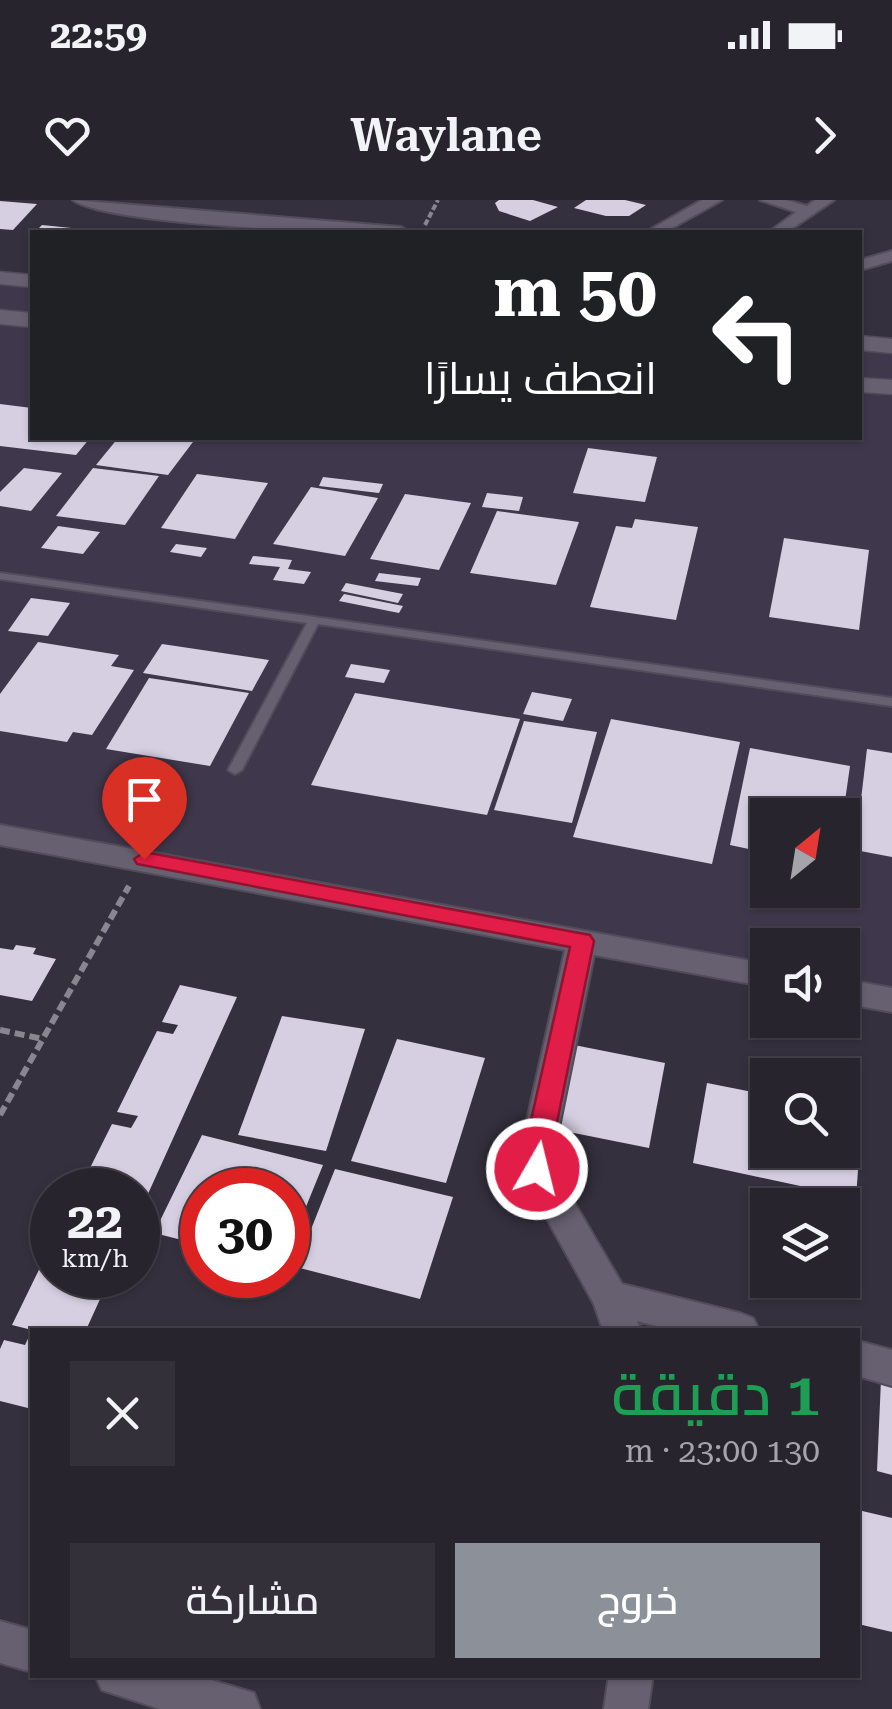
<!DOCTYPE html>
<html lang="ar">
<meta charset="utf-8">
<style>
:root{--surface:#28242e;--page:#34303a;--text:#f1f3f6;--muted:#a5a4aa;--line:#44414a;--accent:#8c9099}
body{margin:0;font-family:"Roboto Serif",Cairo,serif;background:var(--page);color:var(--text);direction:rtl;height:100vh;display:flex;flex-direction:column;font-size:38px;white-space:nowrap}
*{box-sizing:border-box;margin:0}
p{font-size:32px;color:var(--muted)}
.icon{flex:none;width:55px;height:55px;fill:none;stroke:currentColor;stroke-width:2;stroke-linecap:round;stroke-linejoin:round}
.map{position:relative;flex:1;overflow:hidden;direction:ltr}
.sheet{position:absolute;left:30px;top:1128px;width:830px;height:350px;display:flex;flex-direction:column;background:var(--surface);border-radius:0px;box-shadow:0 2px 8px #0004,0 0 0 2px var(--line);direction:rtl}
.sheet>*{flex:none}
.guide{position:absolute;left:30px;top:30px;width:832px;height:210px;border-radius:0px;box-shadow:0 2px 8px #0004,0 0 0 2px var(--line);direction:rtl;background:#202124;color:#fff;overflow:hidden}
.needle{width:65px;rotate:30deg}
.buttons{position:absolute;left:750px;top:598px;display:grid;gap:20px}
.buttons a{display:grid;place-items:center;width:110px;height:110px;border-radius:0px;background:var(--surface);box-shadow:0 2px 8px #0004,0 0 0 2px var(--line);font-size:50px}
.speed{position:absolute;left:30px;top:968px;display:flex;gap:20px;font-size:50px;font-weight:700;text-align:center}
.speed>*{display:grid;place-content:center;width:130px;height:130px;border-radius:50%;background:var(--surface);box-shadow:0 2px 8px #0004,0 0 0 2px var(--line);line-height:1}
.speed small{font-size:25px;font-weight:400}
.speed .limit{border:15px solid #d22;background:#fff;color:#111}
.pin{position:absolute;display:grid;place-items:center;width:85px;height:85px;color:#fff;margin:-102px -42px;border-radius:50% 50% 50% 0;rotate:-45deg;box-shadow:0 0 10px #0007}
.pin .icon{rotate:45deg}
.me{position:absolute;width:110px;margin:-55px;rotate:8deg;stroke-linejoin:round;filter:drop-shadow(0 0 8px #0008)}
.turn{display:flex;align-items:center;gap:35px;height:210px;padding:0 40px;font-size:45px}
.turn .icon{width:130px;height:130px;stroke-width:2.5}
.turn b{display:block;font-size:70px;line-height:85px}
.round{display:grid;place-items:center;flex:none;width:105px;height:105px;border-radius:0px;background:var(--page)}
.summary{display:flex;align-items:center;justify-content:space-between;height:170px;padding:0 40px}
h1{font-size:60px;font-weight:600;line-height:75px;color:#1e9e55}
.action{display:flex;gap:20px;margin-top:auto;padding:20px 40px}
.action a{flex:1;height:115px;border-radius:0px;background:var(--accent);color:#fff;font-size:40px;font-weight:600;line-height:115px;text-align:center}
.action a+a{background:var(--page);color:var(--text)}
.status{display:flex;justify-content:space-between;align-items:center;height:70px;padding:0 50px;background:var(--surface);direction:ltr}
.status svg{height:28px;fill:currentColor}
header{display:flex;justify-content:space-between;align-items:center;height:130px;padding:0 40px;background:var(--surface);font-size:45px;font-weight:600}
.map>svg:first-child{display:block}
</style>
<div class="status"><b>22:59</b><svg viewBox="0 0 49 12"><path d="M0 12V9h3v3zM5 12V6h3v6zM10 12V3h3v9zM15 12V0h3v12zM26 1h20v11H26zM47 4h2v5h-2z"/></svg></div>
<header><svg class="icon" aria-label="forward" viewBox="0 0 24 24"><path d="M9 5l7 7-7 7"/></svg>Waylane<svg class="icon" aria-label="heart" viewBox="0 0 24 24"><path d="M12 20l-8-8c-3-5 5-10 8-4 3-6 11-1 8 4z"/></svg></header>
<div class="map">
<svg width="892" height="1509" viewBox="0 0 892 1509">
<rect width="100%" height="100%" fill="#35303e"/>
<path fill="#3f374b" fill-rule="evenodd" d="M0,83l32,2v153h828v-103l32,2v650l-49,-9 -1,-33h-74l-1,19 -767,-138zM768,615h74v75h-74z"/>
<g fill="#d6cfe2">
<path d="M499,0h34l25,7 -28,14 -31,-10 -4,-8z"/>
<path d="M586,0h39l21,5 -17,11h-23l-32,-8z"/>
<path d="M0,1l37,3 -24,26 -13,-1z"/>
<path d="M42,25l49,5v2h-56z"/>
<path d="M0,204l32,4v30h58l-14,17 -76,-9z"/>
<path d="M118,238h78l-28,37 -72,-10z"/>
<path d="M588,248l69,9 -12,45 -72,-9z"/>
<path d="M24,268l38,5 -31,38 -31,-5v-14z"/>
<path d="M93,268l66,8 -34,49 -69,-9z"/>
<path d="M197,274l71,9 -33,56 -74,-11z"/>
<path d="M323,277l60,7 -4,9 -60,-7z"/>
<path d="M311,287l67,11 -33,58 -72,-12z"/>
<path d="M487,293l36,4 -4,14 -37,-4z"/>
<path d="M405,294l66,9 -32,67 -69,-11z"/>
<path d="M497,311l82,11 -23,63 -86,-12z"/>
<path d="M635,319l63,8 -22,93 -86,-13 26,-81 16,2z"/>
<path d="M58,326l42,6 -17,22 -42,-6z"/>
<path d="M784,338l85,12 -10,80 -90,-13z"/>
<path d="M176,344l31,4 -6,9 -31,-5z"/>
<path d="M253,356l39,4 -4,9 23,3 -7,12 -31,-4 7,-13 -31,-3z"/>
<path d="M379,373l42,5 -3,8 -43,-5z"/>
<path d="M346,383l57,11 -5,9 -57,-12z"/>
<path d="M344,394l59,12 -4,7 -60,-12z"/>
<path d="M31,398l39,5 -22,33 -40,-5z"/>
<path d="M38,442l81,13 -8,11 23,4 -42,65 -19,-3 -6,10 -67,-11v-37z"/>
<path d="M162,444l107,16 -17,31 -109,-18z"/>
<path d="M351,464l39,6 -6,13 -39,-6z"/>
<path d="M149,478l100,15 -39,73 -104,-17z"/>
<path d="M532,492l40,7 -9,22 -40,-7z"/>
<path d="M355,493l165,26 -33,96 -176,-30z"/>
<path d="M611,519l129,23 -28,122 -139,-27z"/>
<path d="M524,521l73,11 -25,91 -78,-13z"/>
<path d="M750,548l100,18 -7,49h-75v38l-38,-8z"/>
<path d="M867,549l25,4v104l-37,-7z"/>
<path d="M16,745l20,3 -3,6 23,5 -24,42 -32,-6v-47l13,2z"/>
<path d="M180,785l57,12 -99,219v-26h-59l33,-66 19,4 7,-12 -21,-4 40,-81 16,3 5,-9 -16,-3z"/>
<path d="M282,816l83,13 -39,122 -88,-16z"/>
<path d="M397,839l88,19 -39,125 -95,-22z"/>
<path d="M574,845l91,18 -16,85 -95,-19z"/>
<path d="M707,883l61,12v55h74v-40l20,4 -6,84 -163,-35z"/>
<path d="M202,935l121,30 -35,86v-61h-86v55l-48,-12z"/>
<path d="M335,969l118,28 -33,102 -124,-32z"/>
<path d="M52,1043v32h59l-25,55h-54v79l-32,-8v-52l4,-9 21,5 7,-15 -20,-5z"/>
<path d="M881,1180l11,3v92l-15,-4z"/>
<path d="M858,1310l34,8v114l-34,-8z"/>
</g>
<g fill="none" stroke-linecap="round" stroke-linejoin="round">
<defs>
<path id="service" d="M0,373l892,125v8l-574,-82 -76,146 -7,4 -7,-4 79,-147 -307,-44z"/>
<g id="minor">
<path d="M73,0l328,27 8,5c-51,3 -303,-7 -336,-32z"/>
<path d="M702,0h20l-57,32h-19z"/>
<path d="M760,0h26l21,6 8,-6h19l-47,32h-18l27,-20z"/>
<path d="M892,51v10l-32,9v-10z"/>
<path d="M0,625l768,139v23l-174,-32 -39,192 -1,21 68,116 118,29 13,5 6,12h-87l-35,-9 4,9h-38l-9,-26 -69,-125 -5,-10 1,-22 44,-197 -565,-105z"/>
<path d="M842,779l50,9v24l-50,-9z"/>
<path d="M858,1141l34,9v36l-34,-10z"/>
<path d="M0,1421l32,9v42l-32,-9z"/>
<path d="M95,1475h100l59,18 6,16h-100l-58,-19z"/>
<path d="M609,1475h44l-5,34h-44z"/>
</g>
<g id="tertiary">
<path d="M0,72l32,3v12l-32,-3z"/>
<path d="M0,110l32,3v14l-32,-3z"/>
<path d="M860,136l32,3v14l-32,-3z"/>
<path d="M860,178l32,2v14l-32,-2z"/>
</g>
</defs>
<use href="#service" stroke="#514c59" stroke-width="4"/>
<use href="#minor" stroke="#514c59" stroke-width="4"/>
<use href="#tertiary" stroke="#514c59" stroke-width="3"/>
<path stroke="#898591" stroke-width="4" stroke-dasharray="6 2.5" stroke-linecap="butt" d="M425,25l13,-25"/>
<g stroke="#898591" stroke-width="6" stroke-dasharray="10 5" stroke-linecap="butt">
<path d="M0,830l43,9"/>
<path d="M0,915l129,-229"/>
</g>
<use href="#service" fill="#666070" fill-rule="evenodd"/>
<use href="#minor" fill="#666070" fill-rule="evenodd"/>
<use href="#tertiary" fill="#666070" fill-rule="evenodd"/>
</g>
<path fill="#e11d48" stroke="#92132f" stroke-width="2.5" d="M144,652l446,83 4,6 -48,235 -9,4 -9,-4 -4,-7 1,-22 45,-200 -433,-83 -3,-5z"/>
</svg>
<div class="buttons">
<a><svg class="needle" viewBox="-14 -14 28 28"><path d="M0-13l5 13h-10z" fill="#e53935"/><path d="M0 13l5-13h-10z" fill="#a5a4aa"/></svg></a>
<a><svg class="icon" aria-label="sound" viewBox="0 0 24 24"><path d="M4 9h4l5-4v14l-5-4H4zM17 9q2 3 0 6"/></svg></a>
<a><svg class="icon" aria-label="search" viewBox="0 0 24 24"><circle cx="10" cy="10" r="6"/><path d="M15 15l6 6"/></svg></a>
<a><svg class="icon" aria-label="layers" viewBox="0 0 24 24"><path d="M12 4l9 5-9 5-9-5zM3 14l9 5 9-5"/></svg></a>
</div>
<div class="speed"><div>22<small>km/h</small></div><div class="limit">30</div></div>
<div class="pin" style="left:144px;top:659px;background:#d93025"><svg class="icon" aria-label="arrive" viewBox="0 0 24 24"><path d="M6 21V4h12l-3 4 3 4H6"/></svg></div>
<svg class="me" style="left:537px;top:969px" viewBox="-20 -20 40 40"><circle r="17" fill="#e11d48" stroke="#fff" stroke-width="3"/><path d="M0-11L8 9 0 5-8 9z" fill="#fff"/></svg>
<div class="guide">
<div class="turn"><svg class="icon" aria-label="left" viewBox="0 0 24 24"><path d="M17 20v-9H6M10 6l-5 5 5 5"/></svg><div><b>50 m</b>انعطف يسارًا</div></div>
</div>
<section class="sheet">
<div class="summary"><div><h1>1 دقيقة</h1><p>130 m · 23:00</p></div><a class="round"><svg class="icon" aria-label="close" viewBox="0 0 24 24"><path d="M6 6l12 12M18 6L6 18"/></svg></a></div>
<div class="action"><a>خروج</a><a>مشاركة</a></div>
</section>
</div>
